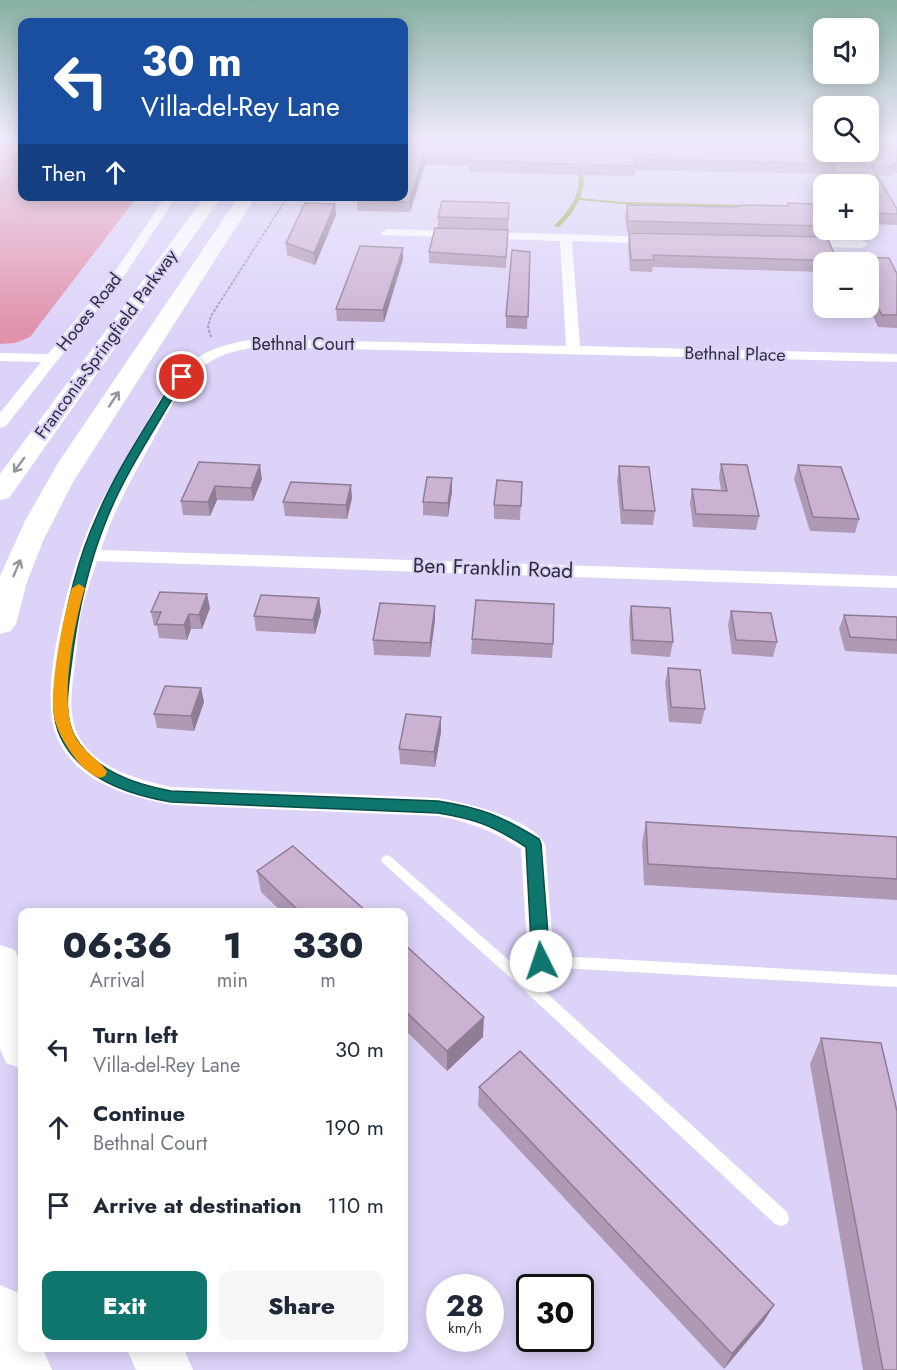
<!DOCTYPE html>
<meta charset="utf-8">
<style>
:root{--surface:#fff;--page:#f6f6f7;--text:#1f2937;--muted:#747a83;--accent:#0f766e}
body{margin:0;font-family:Jost,sans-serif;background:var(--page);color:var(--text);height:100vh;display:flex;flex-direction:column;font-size:22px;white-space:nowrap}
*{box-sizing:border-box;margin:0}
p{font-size:20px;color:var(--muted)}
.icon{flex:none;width:33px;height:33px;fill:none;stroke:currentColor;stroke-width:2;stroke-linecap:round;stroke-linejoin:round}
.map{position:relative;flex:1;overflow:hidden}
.details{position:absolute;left:18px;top:908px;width:390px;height:444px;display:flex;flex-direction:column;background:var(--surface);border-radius:12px;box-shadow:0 3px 15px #0003}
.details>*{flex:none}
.banner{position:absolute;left:18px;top:18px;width:390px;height:183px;border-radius:12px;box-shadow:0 3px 15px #0003;background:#1a4fa0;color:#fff;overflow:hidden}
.tools{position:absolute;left:813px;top:18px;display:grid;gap:12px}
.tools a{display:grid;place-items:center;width:66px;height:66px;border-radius:12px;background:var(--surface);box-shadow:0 3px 15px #0003;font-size:30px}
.speed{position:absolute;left:426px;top:1274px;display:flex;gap:12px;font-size:30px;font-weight:700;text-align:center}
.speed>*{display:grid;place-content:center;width:78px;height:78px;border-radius:50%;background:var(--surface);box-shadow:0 3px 15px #0003;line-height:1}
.speed small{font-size:15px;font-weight:400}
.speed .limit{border:3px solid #111;border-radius:9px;background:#fff;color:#111}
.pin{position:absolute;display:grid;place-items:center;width:51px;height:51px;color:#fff;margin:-26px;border:3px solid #fff;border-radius:50%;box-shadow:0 2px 6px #0007}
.me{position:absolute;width:66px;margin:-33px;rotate:356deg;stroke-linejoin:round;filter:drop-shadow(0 0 4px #0008)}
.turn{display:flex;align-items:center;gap:21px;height:126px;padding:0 24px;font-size:27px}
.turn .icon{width:78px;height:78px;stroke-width:2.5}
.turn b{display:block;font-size:42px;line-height:51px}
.then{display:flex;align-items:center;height:57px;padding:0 24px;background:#0003;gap:12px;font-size:22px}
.eta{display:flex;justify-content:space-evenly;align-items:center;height:102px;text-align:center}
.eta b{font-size:36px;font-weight:800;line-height:42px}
.action{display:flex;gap:12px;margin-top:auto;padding:12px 24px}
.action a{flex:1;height:69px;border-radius:12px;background:var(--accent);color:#fff;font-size:24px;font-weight:800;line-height:69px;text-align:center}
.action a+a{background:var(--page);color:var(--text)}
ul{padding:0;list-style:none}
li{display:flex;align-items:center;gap:18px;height:78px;padding:0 24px}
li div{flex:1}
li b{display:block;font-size:22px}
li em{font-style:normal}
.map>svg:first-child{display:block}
</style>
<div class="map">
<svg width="897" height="1370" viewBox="0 0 897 1370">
<rect width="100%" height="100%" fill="#ddd3f9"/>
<path fill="#e192ad" d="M0,138h22v58l115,1 -107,140 -15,6 -15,1z"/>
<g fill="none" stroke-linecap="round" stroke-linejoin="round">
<path fill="#98a93f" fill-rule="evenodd" d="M580,165l2,1 2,18 -4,14 43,4 129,3 2,1 -2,1 -129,-3 -44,-4 -8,14 -12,13h-4v-2c18,-19 27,-32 23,-59z"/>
<g stroke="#a49cba" stroke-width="2" stroke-dasharray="3 1.5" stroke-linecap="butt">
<path d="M0,170h16"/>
<path d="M0,188l22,-25"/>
<path d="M211,337l-3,-10 3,-11 77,-120"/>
</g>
<path fill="#fff" fill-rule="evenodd" d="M387,855l4,2 128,112 22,-14 356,20v12l-354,-20 -14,10 258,235 2,6 -2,6 -6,2 -6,-2 -261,-243 -131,-118 -2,-3 2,-3z"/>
<g fill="#fff" fill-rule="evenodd">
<path d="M166,196h11l-51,77 -120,153 -6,2v-15l41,-51 -41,-1v-8l48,1 70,-87z"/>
<path d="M387,229l273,8 2,3 -6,4 -84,-3 8,105 317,8v8l-639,-15c-21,3 -43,8 -59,23 -22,20 -33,47 -47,72 -20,36 -39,69 -51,108l796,26v12l-800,-27c-5,16 -11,32 -15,48 -4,17 -5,37 -7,55 -2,16 -5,33 -3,50 6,49 58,64 99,73l267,11c28,5 93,20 107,46l9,117 -4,8 -9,4 -9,-4 -4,-8 -7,-112c-27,-18 -52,-27 -83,-33l-267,-11c-45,-10 -96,-22 -115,-70 -19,-45 17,-176 38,-219 13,-27 30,-53 45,-79 15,-27 28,-55 51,-74 20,-16 44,-21 68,-24l308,7 -6,-105 -177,-6 -2,-2z"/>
<path d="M801,239l61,1 6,4 -6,4 -65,-2v-6z"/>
</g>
<g fill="#fff" fill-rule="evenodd">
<path d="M205,196h17l-213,302 -9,2v-26z"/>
<path d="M239,196h17l-183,286 -30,59 -16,41 -11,42 -5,7 -11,3v-58l25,-55 33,-58z"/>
<path d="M0,945l15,5 7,18v101l-16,-6 -6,-14z"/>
<path d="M0,1285l19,8 3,9v45h20l10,23h-52z"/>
<path d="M126,1347h57l10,23h-57z"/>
</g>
</g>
<g fill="#af99b5">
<path d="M404,138l211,4 -182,-4h391v14h44v-14h29v35h-5l-1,3 -14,-1 20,34v16l-29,-1v-40h-34l-5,-10 -194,-4 -1,6 -165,-4v-6l-44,-1 -15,47 -53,-1v-11z"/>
<path d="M509,203l-1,27 -70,-2v-11z"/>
<path d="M788,203l34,23 -3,11 -192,-5 -2,-16 2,-11 107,2 53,-1z"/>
<path d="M336,215l-21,50 -28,-10 -1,-12z"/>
<path d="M508,230l-2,38 -77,-5v-11z"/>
<path d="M629,233l208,28v1h-13v10l-171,-5 -1,5 -22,-1 -2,-27z"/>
<path d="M403,248v11l-19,63 -47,-1 -1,-12z"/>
<path d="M530,252l-3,77 -21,-1v-12z"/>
<path d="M855,257l42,17v54l-19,-1 -10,-22v-43h-15z"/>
<path d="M199,462l63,17 -9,22 -36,-1 -7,16 -27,-1 -2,-14z"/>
<path d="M721,464l38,52 -3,14 -63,-3 -3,-24 2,-14 29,1 -2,-13z"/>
<path d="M798,465l61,54 -4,14 -45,-2 -16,-52z"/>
<path d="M619,466l36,45 -2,14 -32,-1 -4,-44z"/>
<path d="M452,478v13l-4,26 -25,-2v-13z"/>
<path d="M522,482l-2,38 -26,-1v-14z"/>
<path d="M352,498l-5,21 -62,-3 -2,-14z"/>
<path d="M319,598l2,14 -6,22 -59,-3 -2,-15z"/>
<path d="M435,606v14l-5,37 -56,-2 -1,-15z"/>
<path d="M631,606l42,36 -3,15 -39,-3 -2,-33z"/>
<path d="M210,608l-8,21h-11l-4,11 -28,-2 -2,-12h-3l-3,-14z"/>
<path d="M731,611l46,31 -4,15 -41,-3 -4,-29z"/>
<path d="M844,615l53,2v37l-52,-3 -6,-22z"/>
<path d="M472,639l81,5 -1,14 -81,-4z"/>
<path d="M668,668l37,41 -4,15 -32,-2 -4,-39z"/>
<path d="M201,688l3,14 -10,29 -37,-3 -3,-14z"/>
<path d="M441,717v15l-6,35 -35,-3 -1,-15z"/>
<path d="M646,822l251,15v63l-253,-15 -2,-42z"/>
<path d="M257,871l110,41h-85l-21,-20z"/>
<path d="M404,944l79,93 -36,34 -43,-42z"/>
<path d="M821,1038l76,332h-34l-53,-306z"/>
<path d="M479,1087l295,218 -10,16 -40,48 -246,-263z"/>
</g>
<g fill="#8e7d94">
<path d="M424,154l1,11 -15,47 -1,-10z"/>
<path d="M335,204l1,11 -21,50 -1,-12z"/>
<path d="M403,248v11l-19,63 -1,-12z"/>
<path d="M260,465l2,14 -9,22 -2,-13z"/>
<path d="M452,478v13l-4,26v-14z"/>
<path d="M351,485l1,13 -5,21 -1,-14z"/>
<path d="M215,486l2,14 -7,16 -2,-14z"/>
<path d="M207,594l3,14 -8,21 -3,-14z"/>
<path d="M319,598l2,14 -6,22 -2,-14z"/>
<path d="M435,606v14l-5,37v-14z"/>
<path d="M189,614l2,15 -4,11 -3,-15z"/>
<path d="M201,688l3,14 -10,29 -3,-15z"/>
<path d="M441,717v15l-6,35 -1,-15z"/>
<path d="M484,1017l-1,20 -36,34v-20z"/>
<path d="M774,1305l-10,16 -40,48 8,-15z"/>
</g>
<g fill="#cbb2d3" stroke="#8e7d94" stroke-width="1.5">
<path d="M404,138l420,8v6h44v-5h29v16h-5l2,3 -23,-1 26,44v5l-29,-1v-29h-26l-10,-20 -197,-5v7l-166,-5 1,-5 -46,-2 -15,48 -52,-2 1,-4h46z"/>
<path d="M442,201l67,2 -1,16 -70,-2z"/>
<path d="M305,203l30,1 -21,49 -28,-10z"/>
<path d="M788,203l24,1 10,22 -194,-5 -1,-16 107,2 13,-2 42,1z"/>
<path d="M435,228l73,2 -2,27 -77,-5z"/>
<path d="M629,233l198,4 10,24 -184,-6 1,5h-23z"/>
<path d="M360,246l43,2 -20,62 -47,-1z"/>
<path d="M512,250l18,2 -2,65 -22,-1z"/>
<path d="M855,257l34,1 8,16v41h-15l-14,-28v-25h-11z"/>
<path d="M199,462l61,3 -9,23 -36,-2 -7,16 -27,-1z"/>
<path d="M721,464l26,1 12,51 -63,-2 -4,-25 35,2z"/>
<path d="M798,465l43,2 18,52 -46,-2z"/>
<path d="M619,466l30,1 6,44 -32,-1z"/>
<path d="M427,477l25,1 -4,25 -25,-1z"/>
<path d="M497,480l25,2 -1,24 -27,-1z"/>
<path d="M291,482l60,3 -5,20 -63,-3z"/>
<path d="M160,592l47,2 -8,21 -10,-1 -5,11 -28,-1 5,-12h-10z"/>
<path d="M261,595l58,3 -6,22 -59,-4z"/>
<path d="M476,600l78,4 -1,40 -81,-5z"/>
<path d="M380,603l55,3 -5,37 -57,-3z"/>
<path d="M631,606l39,2 3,34 -40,-2z"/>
<path d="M731,611l40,2 6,29 -41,-2z"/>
<path d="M844,615l53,2v23l-47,-3z"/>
<path d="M668,668l32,2 5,39 -34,-2z"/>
<path d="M165,686l36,2 -10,28 -37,-2z"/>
<path d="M406,714l35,3 -7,35 -35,-3z"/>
<path d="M646,822l251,15v42l-249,-15z"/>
<path d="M293,846l74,66h-67l-43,-41z"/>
<path d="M404,944l80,73 -37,34 -43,-41z"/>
<path d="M821,1038l60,5 16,68v259h-14z"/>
<path d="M520,1051l254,254 -42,49 -253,-267z"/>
</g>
<defs><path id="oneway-shaft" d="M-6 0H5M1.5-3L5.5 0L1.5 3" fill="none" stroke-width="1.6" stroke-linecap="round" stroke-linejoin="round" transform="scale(1.5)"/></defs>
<g stroke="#98969c">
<use href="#oneway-shaft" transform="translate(114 399) rotate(-56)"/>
<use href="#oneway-shaft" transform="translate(19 465) rotate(126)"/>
<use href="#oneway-shaft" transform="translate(17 568) rotate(-67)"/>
</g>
<linearGradient id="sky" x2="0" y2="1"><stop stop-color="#88b0a4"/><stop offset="0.42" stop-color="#f0ebfc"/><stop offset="1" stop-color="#f0ebfc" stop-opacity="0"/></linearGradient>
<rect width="897" height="330" fill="url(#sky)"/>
<path fill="#0f766e" stroke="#0a4d48" stroke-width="1.5" d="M179,375l8,2 -9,12c-24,42 -52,83 -70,127 -20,48 -31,99 -37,150 -3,23 -8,49 4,71 20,34 59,47 96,54l267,10c44,7 63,15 101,38l2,5 9,117 -3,5 -6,2 -6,-2 -3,-5 -6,-114c-33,-21 -50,-28 -88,-34l-267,-11c-42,-7 -90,-23 -110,-64 -12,-25 -6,-51 -3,-77 7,-50 18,-99 39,-145 19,-45 47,-86 72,-128z"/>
<path fill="#f59e0b" d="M79,584l6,4c-11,35 -26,113 -11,146 8,18 25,25 33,38l-2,4 -5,2c-12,-4 -21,-14 -28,-24 -8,-12 -15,-23 -18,-38 -5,-28 9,-100 18,-128z"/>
<g text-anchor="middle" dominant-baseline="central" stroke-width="4.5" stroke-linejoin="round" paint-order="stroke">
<g font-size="18" fill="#302c3a" stroke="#ddd3f9">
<text transform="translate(89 312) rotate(-52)">Hooes Road</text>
<text transform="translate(106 344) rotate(-54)">Franconia-Springfield Parkway</text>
<text x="303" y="344">Bethnal Court</text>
<text transform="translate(735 354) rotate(1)">Bethnal Place</text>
</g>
<g font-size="21" fill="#302c3a" stroke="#ddd3f9">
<text transform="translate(493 568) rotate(2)">Ben Franklin Road</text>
</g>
</g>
</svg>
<div class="tools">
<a><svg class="icon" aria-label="sound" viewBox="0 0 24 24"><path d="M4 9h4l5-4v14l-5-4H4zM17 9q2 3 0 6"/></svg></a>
<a><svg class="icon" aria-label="search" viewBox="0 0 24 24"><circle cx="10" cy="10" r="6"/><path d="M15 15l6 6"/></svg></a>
<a>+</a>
<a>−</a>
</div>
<div class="speed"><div>28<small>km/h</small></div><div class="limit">30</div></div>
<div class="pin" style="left:182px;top:377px;background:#d93025"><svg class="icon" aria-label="arrive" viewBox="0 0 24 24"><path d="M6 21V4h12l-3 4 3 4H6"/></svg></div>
<svg class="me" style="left:541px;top:961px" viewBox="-20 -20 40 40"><circle r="19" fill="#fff"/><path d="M0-13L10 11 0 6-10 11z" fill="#0f766e"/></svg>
<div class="banner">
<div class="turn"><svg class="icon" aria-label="left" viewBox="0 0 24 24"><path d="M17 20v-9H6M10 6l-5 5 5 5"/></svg><div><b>30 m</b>Villa-del-Rey Lane</div></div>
<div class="then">Then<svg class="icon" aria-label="ahead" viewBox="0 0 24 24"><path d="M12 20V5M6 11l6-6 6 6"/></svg></div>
</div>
<section class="details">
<div class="eta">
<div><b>06:36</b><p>Arrival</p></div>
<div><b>1</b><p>min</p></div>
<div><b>330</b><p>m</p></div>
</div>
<ul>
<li><svg class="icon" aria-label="left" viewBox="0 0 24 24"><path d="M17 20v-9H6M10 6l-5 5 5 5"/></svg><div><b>Turn left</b><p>Villa-del-Rey Lane</p></div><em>30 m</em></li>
<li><svg class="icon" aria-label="ahead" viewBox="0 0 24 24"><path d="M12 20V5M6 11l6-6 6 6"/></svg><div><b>Continue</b><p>Bethnal Court</p></div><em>190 m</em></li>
<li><svg class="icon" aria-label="arrive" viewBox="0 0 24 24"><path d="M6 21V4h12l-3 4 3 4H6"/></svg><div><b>Arrive at destination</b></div><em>110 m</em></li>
</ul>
<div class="action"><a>Exit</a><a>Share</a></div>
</section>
</div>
